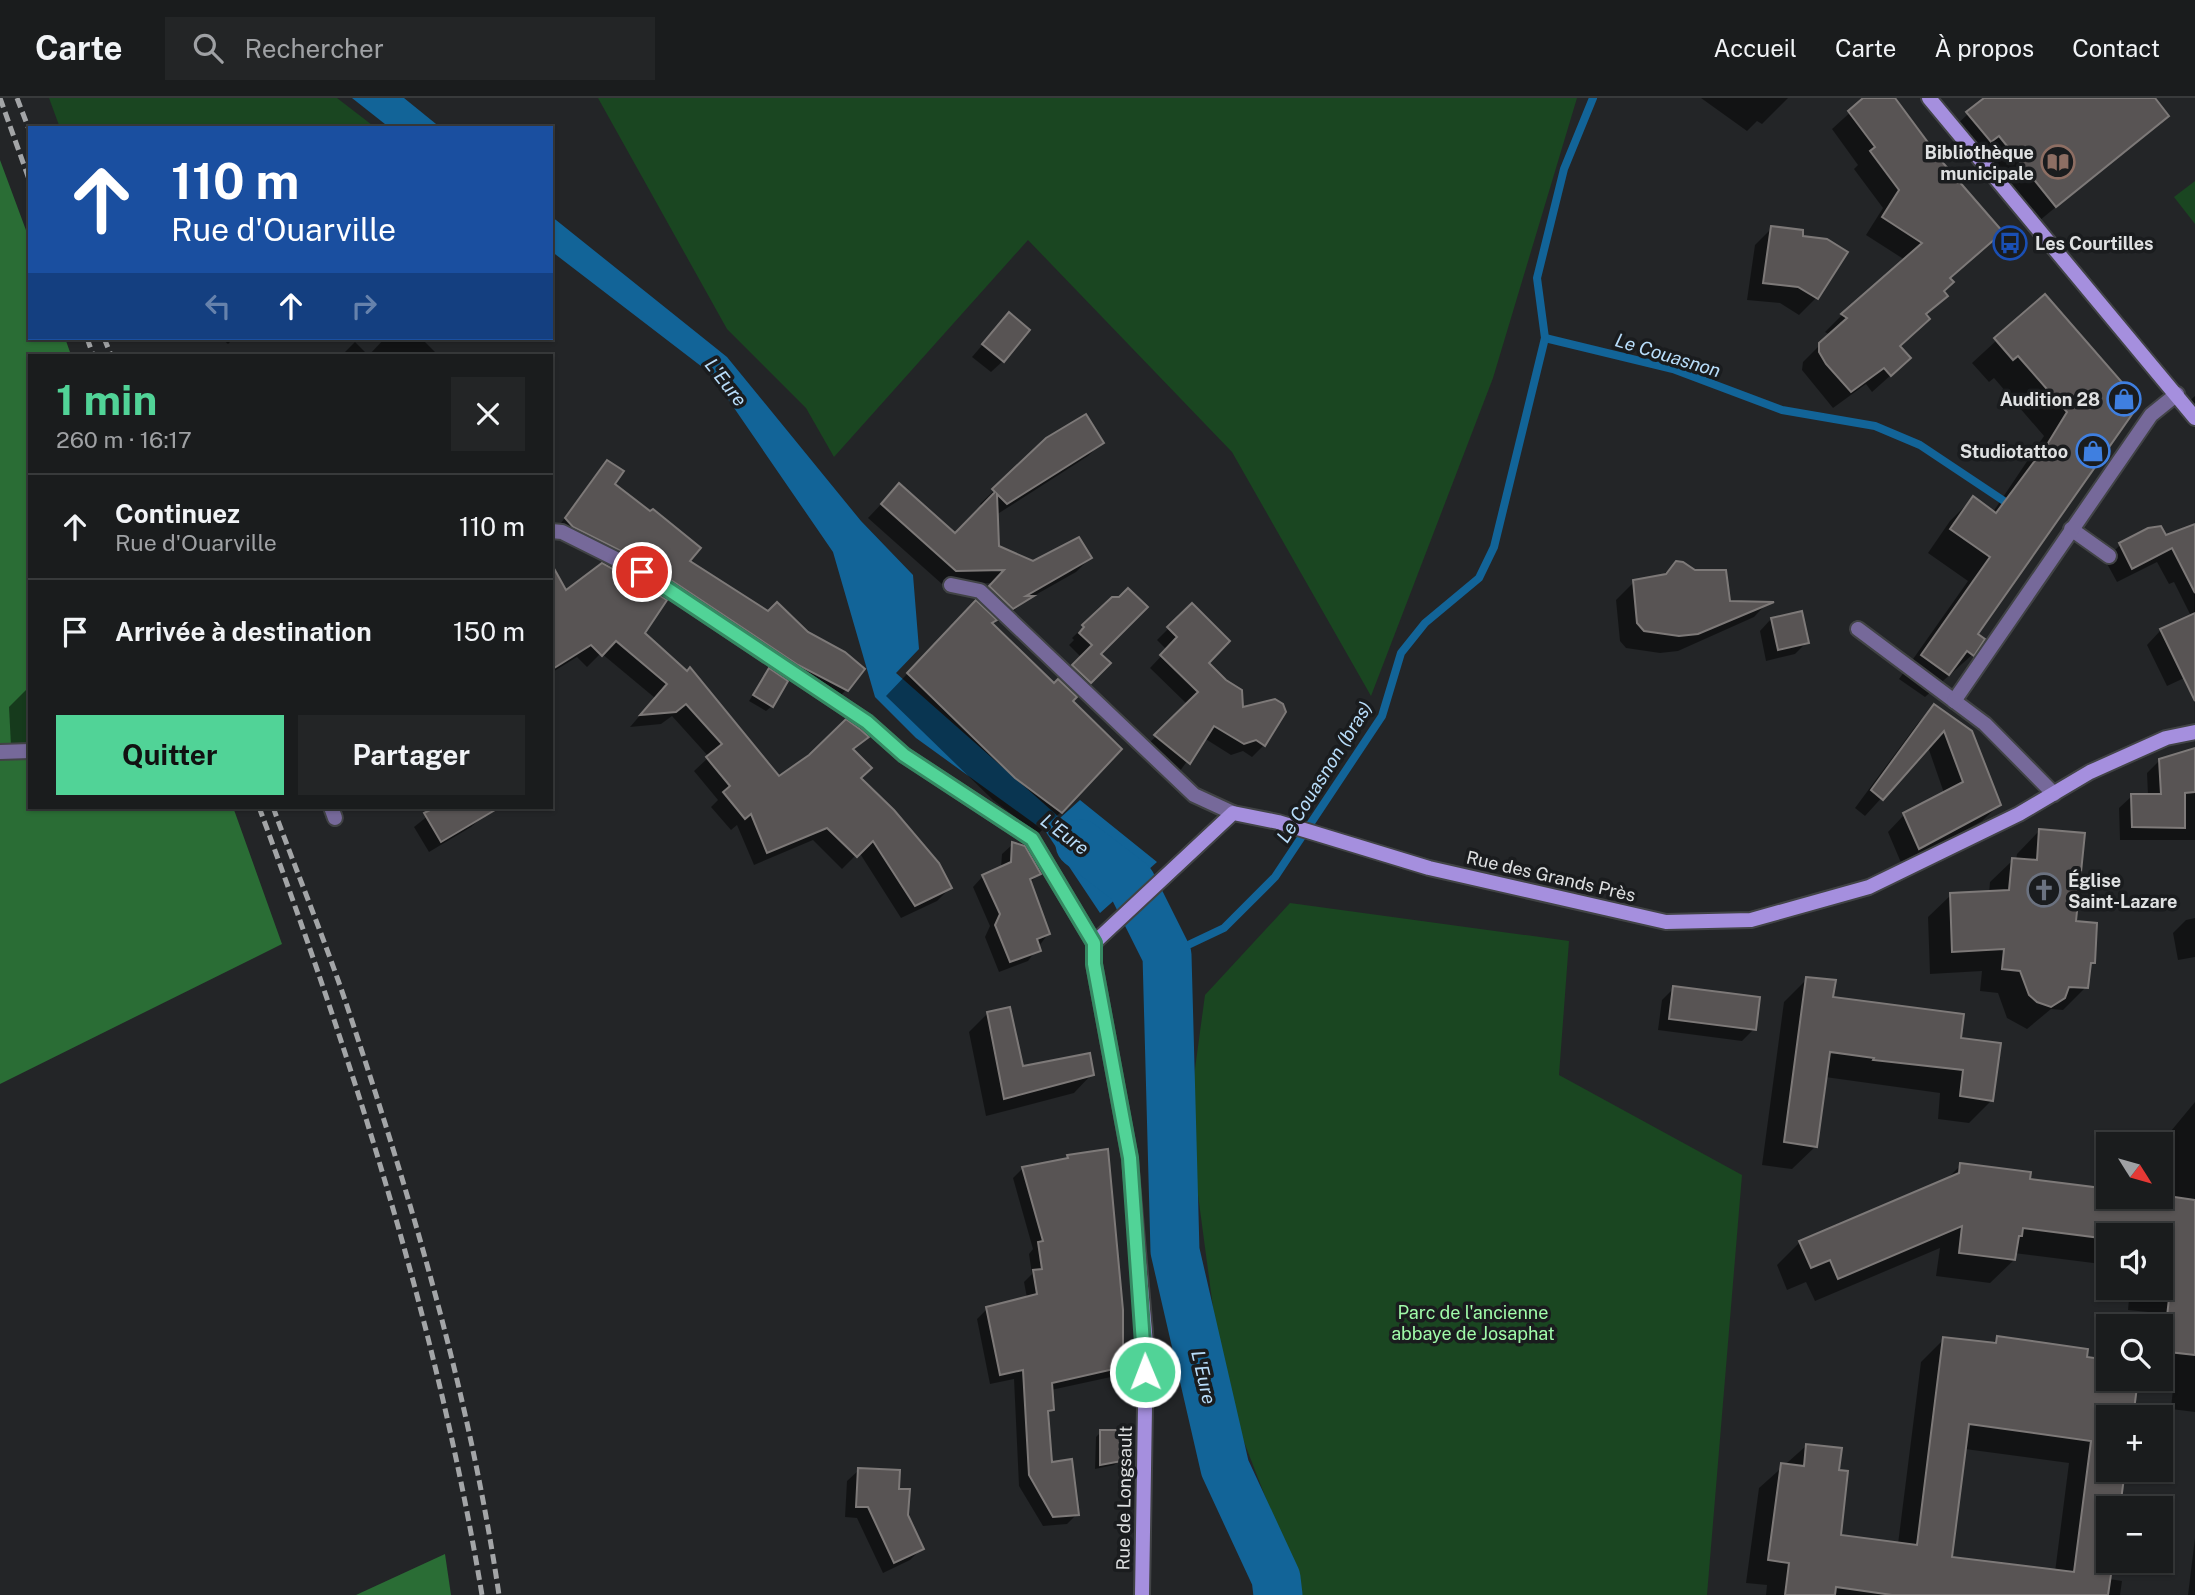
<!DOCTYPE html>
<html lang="fr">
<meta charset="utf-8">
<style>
:root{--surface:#1a1c1d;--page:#232526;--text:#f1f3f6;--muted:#9fa1a4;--line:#383a3b;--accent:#51d397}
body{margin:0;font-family:"Public Sans",sans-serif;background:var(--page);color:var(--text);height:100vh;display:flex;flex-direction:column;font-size:26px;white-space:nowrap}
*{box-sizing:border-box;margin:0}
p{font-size:23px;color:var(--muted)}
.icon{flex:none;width:38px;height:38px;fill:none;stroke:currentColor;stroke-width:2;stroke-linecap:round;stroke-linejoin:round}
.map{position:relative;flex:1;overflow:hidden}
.panel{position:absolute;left:28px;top:256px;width:525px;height:455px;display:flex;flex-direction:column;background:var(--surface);border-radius:0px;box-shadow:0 2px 5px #0004,0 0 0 2px var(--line)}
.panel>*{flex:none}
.hud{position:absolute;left:28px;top:28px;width:525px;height:214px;border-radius:0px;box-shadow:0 2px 5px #0004,0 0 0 2px var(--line);background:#1a4fa0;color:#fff;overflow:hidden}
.needle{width:46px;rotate:127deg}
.controls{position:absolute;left:2096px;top:1034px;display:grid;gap:14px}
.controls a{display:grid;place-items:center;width:77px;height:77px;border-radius:0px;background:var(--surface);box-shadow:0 2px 5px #0004,0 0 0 2px var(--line);font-size:35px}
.pin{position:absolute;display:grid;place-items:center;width:60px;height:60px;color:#fff;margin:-30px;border:4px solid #fff;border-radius:50%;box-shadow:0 2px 7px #0007}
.me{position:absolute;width:77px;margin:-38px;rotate:359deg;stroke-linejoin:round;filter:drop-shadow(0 0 5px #0008)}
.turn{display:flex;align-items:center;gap:24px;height:147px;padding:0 28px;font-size:32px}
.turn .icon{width:91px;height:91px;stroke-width:2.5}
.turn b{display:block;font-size:49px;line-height:60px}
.lanes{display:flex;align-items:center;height:66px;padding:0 28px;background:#0003;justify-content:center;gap:35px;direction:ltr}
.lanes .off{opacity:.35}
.round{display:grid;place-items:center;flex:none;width:74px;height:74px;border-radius:0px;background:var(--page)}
.summary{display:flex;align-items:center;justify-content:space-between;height:119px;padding:0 28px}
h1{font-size:42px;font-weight:700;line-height:52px;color:var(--accent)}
.action{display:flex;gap:14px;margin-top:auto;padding:14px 28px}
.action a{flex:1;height:80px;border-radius:0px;background:var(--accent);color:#111;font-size:28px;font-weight:700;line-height:80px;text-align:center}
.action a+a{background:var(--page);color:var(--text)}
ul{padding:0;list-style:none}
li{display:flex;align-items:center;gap:21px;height:105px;padding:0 28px;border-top:2px solid var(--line)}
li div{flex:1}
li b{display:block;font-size:26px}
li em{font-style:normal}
header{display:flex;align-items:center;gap:42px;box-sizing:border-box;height:98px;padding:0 35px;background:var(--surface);border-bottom:2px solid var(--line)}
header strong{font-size:33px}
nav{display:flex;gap:38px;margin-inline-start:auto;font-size:24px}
.search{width:490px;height:63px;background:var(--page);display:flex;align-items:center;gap:18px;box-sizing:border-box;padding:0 24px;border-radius:0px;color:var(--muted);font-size:26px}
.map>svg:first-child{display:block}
</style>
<header>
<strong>Carte</strong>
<div class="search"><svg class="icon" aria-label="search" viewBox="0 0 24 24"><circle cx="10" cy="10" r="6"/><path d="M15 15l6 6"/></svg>Rechercher</div>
<nav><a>Accueil</a><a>Carte</a><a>À propos</a><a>Contact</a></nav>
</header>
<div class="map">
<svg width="2195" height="1497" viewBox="0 0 2195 1497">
<rect width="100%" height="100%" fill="#232527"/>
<g fill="#1a4621">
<path d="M49,0h288l39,30h-316z"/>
<path d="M598,0h979l-84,280 -122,318 -139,-244 -204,-212 -194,217 -28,-49 -79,-79z"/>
<path d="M2195,83v43l-21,-27z"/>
<path d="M1290,805l279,38 -10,134 183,100 -35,420h-415l-2,-34 -66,-171 -36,-270 17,-125z"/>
</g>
<g fill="#2a6d35">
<path d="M0,62l30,81v97h35l6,17h-41v452h203l49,137 -282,140z"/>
<path d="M445,1456l6,41h-95z"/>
</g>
<g fill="#126498">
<path d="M352,0h52l37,30h-51z"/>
<path d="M551,118l176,141 134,164 52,54 6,74 -23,24 164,145 20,-18 77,62 -57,51 -54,-81 -130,-94 -41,-41 -42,-145 -123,-179 -159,-122z"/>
</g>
<g fill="#0007" fill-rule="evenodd">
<path d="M1701,0h87l-26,26 -5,-3 -10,10z"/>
<path d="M1866,0h27l49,67 59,67 -52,47 -7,13 3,4 -47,51 -7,28 -19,17 -6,-8 -33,24 -31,-38 1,-8 27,-27 -5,-3 17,-17 63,-55 -39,-25 17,-27 -29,-39 4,-4 -26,-36z"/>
<path d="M1985,0h168l14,17 -128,106 -56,-71 -9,7 -22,-28z"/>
<path d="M1772,130l73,25 -29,45 -17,17 -19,-12 -33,-3 8,-55z"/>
<path d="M2045,198l93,107 -162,231 -4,21 -47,42 -26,-18 69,-98 -40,-28 22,-32 23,-23 20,14 51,-76 -50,-58 -5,4 -17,-19z"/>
<path d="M1009,216l-6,47 -12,11 -19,-15z"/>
<path d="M221,240h13l-6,6z"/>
<path d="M385,240h36l17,17h-69z"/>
<path d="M355,244l13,13h-26z"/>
<path d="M2195,298v20l-10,-11z"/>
<path d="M1047,341l55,3 -14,14 -92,59 1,32 36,16 57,-5 -14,14 -46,26 -31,24 -3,-3 -5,5 80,77 -10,111 -23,22 -45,-34 -107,-104 108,-113 -52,1 -74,-66 18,-19 69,36 28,-28 -3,-3z"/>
<path d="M607,364l6,22 74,77 80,52 40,20 39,57 -10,10 -199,-126 -82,-43z"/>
<path d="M2195,428v147l-28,13 -20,-41 14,-15 30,-14 -17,-34 -5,2 -12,-22 -40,20 -12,-22 15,-15 28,-15 17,7z"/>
<path d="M1673,467l55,38 41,-2 -15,16 -76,34 -18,2 -34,-5 -6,-7 -4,-41 18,-18 28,-6z"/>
<path d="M551,469l15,26 77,41 136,144 87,-41 -14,14 7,28 91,109 -13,13 -36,17 -42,-66 -17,17 -29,-29 -59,25 -17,-40 -6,5 -20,-23 7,-7 -24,-29 15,-14 -37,-41 -11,8 -31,3 25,-29 -54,-45 -14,14 -10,-10 -26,16z"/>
<path d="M1112,501l-13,55 9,9 -30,31 -17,-16 21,-20 -13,-13 5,-5 -2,-2z"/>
<path d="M1192,507l14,58 58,82 -12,12 -9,-6 -12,4 -27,-17 -27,37 -33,-27 44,-43 -38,-37 17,-18 -10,-10z"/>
<path d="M1771,521l36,23 -12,12 -29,7 -6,-30z"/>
<path d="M769,573l3,35 -6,5 -17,-10z"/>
<path d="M27,591l3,54 -19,3 -2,-39z"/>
<path d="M1934,608l65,99 -17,16 -80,44 -14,-33 16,-17 40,-22 -16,-46 -63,69 -10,-8 63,-85z"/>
<path d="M2195,651v91h-75l-1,-32 13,-12 16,-1 -1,-22 13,-13z"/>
<path d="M439,709h39l5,9 -12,11 -42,25 -15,-25z"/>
<path d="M2039,733l35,92 19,39 -4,4 -3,21 -23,23 -12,-1 -24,20 -20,-11 -9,-25 -18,-2 2,-20 -52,3 -2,-57 23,-22 38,-2 1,-11 23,-22h3l1,-6z"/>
<path d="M1013,746l26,29 -9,10 18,51 -20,27 -29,11 -14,-35 5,-11 -17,-39 10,-11 18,-8 1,-14z"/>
<path d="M2195,820v39l-17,3 -5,-27 13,-13z"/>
<path d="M1807,881l24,19 128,41 33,61 -23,23 -31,-4 2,-26 -115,-16 -9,69 -24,23 -30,-4 22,-163z"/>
<path d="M1674,890l80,41 -12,12 -84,-11 4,-30z"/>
<path d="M988,915l34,55 70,6 -18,19 -88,23 -17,-84z"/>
<path d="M2195,1004v310l-24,-3 3,-31 -13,-2v-50h-15l2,-14 -20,-2 2,-22h31v-52h-52v29l-95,-12v7l-24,23 -54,-7 4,-28 -125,53 -9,-19 -19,8 -10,-25 23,-23 145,-61 16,-16 148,32h54l8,-66z"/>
<path d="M1068,1058l53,211 -10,10 -60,13 1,20 -6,5 5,49 26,50 -10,10 -24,2 -24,-40 -5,-107 -24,5 -13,-65 10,-10 40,-11 -3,-16 8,-8 -3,-20 4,-5 -20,-71 10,-10 41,-8z"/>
<path d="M1997,1240l88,19 24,22h28l-28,39v52h14l-5,38h-9v71l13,2 -2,14h-354l1,-10 -21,-2 13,-95 48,-43 30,27 2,64 59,8 23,-182 23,-23 47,6zM1965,1351l104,14 -14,109 -104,-13z"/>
<path d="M1101,1334l19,28 -6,5 -19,4 1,-32z"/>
<path d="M859,1372l38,20 25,58 -12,12 -27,13 -26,-55 -12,-1 2,-36z"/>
<path d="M2195,1440v57h-7z"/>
</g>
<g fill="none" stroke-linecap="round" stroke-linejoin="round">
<g stroke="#126498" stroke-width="8">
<path d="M1545,240l128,31 109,41 93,16 45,19 87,58"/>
<path d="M1167,857l57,-27 51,-51 107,-161 19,-63 24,-30 54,-45 15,-31 51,-209 -8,-60 27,-109 29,-71"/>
</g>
<path stroke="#126498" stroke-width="49" d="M1080,746l51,39 36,72 8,296 50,217 51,110 2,17"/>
</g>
<g fill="#585454" stroke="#7d7978" stroke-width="2" fill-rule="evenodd">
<path d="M1863,0h32l49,66 59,68 -53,46 4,4 -10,9 4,5 -22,18 4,5 -30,27 11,12 -20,18 -7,-8 -33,24 -25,-28 -7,-12v-9l28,-25 -6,-4 81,-71 -40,-26 17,-27 -29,-39 5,-4 -27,-36z"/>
<path d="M1984,0h171l14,18 -113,91 -57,-71 -8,6 -25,-30z"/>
<path d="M1771,128l32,4v6l24,3 21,13 -30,47 -20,-12 -35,-4z"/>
<path d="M2045,196l95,109 -162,231 7,5 -11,17 -7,-5 -18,24 -28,-20 69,-98 -40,-28 23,-33 23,17 52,-70 19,-31 -49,-56 -5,4 -19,-22z"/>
<path d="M1009,214l21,18 -26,32 -22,-18z"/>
<path d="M1086,316l18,29 -97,61 -10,-10 2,52 34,15 46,-24 13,21 -66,38h8l-21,13 -24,-23 15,-16 -48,1 -75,-67 18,-21 56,50 40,-41 -3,-3 54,-51z"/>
<path d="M607,362l17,11 -9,13 35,27 3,-2 48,39 -11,13 78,50 9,-9 31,30 37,20 20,17 -17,22 -50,-26 -151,-101 -74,-37 -8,-9z"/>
<path d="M2195,426v69l-23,-45 -40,21 -13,-26 29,-15 13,-2 5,9z"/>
<path d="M1676,463l7,1 12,8h31l4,31 44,1 -76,32 -19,2 -35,-5 -7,-8 -4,-43 33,-6z"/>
<path d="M551,465l15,27 36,-27 65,37 -22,33 42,38 3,-4 89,109 30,-21 37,-36 15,11 8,7 -16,12 19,19 -11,10 33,32 45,53 13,25 -37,18 -42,-65 -16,16 -30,-29 -60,25 -16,-39 -6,5 -22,-27 7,-6 -24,-29 16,-13 -36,-40 -10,8 -36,3 27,-31 -51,-43 -14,15 -11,-11 -40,25z"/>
<path d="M1128,490l20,19 -47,47 10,9 -20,20 -19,-18 20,-20 -13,-12 5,-6 -2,-2 30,-28h7z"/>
<path d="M976,502l21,20 -5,3 62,60 4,-4 19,18 -4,4 49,48 -60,64 -47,-35 -108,-105z"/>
<path d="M1192,505l38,38 -21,22 17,17 16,10 1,17 32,-8 8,5 3,8 -21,34 -9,-6 -12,4 -30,-18 -24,38 -36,-29 44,-43 -38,-37 17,-18 -10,-10z"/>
<path d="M1802,513l7,32 -31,7 -7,-32z"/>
<path d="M2195,515v88l-35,-72z"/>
<path d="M769,570l19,13 -15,26 -20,-12z"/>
<path d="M1934,606l38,27 29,74 -82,44 -16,-36 60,-31 -19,-51 -61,69 -12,-10z"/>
<path d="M2195,650v44l-10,1v35l-53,-1 -1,-33h30l-2,-35z"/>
<path d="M436,709h64l-59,35 -17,-29z"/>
<path d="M2039,731l46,4 -9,88 21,2 -2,40h-4l-3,25 -19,-1 -4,11 -14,9 -14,-5 -8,-7 -9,-24 -18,-2 2,-20 -52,3 -2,-59 59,-3 3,-32 25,2z"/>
<path d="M1012,744l13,4 16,28 -11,5 20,55 -13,5 4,12 -31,11 -15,-37 5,-11 -18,-39 29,-13z"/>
<path d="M1806,879l30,3 -3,17 131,17 -3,24 40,5 -8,58 -33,-5 3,-26 -90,-10 1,-2 -44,-6 -13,95 -33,-5z"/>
<path d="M1673,888l87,11 -4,33 -87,-11z"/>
<path d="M1010,909l13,59 67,-13 4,22 -90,24 -17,-87z"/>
<path d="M1108,1051l15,161v57l-71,16 2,27 -6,1 4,51 20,-3 7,56 -26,2 -24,-42 -6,-105 -23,5 -14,-68 51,-13 -4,-24 9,-1 -4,-27 5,-1 -21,-74 46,-9 -1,-3z"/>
<path d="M1960,1065l71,9 -1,7 79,10v8l52,-2 34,5v155l-26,-3 2,-16 -6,-1 5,-46 -9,-1v-52h-52v3l-86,-11 -1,8h-3l-4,24 -56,-7 3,-27 -124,53 -8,-19 -19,8 -12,-27 160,-68z"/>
<path d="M1997,1238l91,13 -1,8 22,3v19h29l-5,39h-24v52h16l-5,38h-11v53h4l-5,34h-216l-56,-8 -1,8h-50l4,-32 -21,-3 13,-97 23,3 2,-22 36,4 -3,22 9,1 -7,64 76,10 26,-208 53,6zM1969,1326l122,17 -17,131 -122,-15z"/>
<path d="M1100,1332h22v31l-22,4z"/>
<path d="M858,1370l42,2 -1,19h11l-2,26 16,34 -30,14 -26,-56h-12z"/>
</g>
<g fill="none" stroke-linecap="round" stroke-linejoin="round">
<defs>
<g id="street">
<path d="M2071,431l38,27"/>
<path d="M551,433l11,1 80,40 225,150 37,33 128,84 62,104"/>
<path d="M951,487l29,6 214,204 39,18"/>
<path d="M1858,531l127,95 69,70"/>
<path d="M1954,603l197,-286 26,-21"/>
<path d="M0,654l30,-1"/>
<path d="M331,709l4,11"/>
</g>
<g id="secondary">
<path d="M1929,0l266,320"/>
<path d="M1142,1497l4,-251 -16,-185 -36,-195v-21l139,-130 45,9 151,46 237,54 85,-2 118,-33 150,-73 71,-42 76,-34 29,-6"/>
</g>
</defs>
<use href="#street" stroke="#414345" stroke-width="18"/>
<use href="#secondary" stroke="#414345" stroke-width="18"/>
<use href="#street" stroke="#76699a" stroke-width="14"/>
<use href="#secondary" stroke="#a58fde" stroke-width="14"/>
<g stroke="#a3a5a7" stroke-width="5" stroke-dasharray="10 5" stroke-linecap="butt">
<path d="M0,0l30,84"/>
<path d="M17,0l13,34"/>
<path d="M87,240l6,17"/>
<path d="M104,240l7,17"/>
<path d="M259,709c95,257 178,517 223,788"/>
<path d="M273,709c25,69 54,138 77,208 63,190 120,382 149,580"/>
</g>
</g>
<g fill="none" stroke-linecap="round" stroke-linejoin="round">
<defs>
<path id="route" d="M642,474l225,150 37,33 128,84 62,104v21l36,194 15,214"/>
</defs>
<use href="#route" stroke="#358962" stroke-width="18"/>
<use href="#route" stroke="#51d397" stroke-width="12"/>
</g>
<defs>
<symbol id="library-ring" viewBox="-11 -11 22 22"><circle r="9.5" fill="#1a1c1e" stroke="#8d6e63" stroke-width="1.5"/><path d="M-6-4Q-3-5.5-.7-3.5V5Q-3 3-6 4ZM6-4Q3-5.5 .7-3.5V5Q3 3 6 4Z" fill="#8d6e63"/></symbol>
<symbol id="bus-ring" viewBox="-11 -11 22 22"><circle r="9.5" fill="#1a1c1e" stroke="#1a4fb4" stroke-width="1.5"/><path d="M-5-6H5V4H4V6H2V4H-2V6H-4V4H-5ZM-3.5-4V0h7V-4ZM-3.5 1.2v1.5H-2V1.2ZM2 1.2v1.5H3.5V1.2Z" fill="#1a4fb4"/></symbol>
<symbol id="shop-ring" viewBox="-11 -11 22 22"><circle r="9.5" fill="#1a1c1e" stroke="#3f7fe0" stroke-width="1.5"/><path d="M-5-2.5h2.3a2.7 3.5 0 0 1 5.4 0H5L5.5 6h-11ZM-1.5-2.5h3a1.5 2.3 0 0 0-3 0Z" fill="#3f7fe0"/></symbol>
<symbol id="church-ring" viewBox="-11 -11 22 22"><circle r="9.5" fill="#1a1c1e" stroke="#6b7280" stroke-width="1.5"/><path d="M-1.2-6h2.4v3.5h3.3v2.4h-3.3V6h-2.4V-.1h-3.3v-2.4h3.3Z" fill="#6b7280"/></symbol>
</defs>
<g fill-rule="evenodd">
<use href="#library-ring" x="2039" y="45" width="38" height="38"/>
<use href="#bus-ring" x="1991" y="126" width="38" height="38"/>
<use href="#shop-ring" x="2105" y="282" width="38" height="38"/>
<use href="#shop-ring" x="2074" y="334" width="38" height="38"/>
<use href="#church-ring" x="2025" y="773" width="38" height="38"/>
</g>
<g text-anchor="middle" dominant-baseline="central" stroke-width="7" stroke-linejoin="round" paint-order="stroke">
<g font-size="18" font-weight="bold" fill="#dfe1e2" stroke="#1a1c1e" text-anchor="end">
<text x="2034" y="54">Bibliothèque<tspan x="2034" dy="21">municipale</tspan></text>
<text x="2035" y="145" text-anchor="start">Les Courtilles</text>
<text x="2100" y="301">Audition 28</text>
<text x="2068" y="353">Studiotattoo</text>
<text x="2068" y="782" text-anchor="start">Église<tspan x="2068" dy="21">Saint-Lazare</tspan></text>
</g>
<g font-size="18" fill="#dfe1e2" stroke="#1a1c1e">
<text transform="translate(1551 778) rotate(13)">Rue des Grands Près</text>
<text transform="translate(1124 1400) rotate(-89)">Rue de Longsault</text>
</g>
<g font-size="18" fill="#a0faa9" stroke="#1a1c1e">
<text x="1473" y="1214">Parc de l'ancienne<tspan x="1473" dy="21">abbaye de Josaphat</tspan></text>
</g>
<g font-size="19" font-style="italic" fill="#b8ddfa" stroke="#1a1c1e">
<text transform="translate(1668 257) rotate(17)">Le Couasnon</text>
<text transform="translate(726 284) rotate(52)">L'Eure</text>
<text transform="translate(1324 674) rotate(-58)">Le Couasnon (bras)</text>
<text transform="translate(1065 736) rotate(37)">L'Eure</text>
<text transform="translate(1204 1279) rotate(77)">L'Eure</text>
</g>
</g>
</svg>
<div class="controls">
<a><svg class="needle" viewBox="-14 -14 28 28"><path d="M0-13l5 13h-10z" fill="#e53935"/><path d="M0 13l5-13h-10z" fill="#9fa1a4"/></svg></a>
<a><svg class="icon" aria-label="sound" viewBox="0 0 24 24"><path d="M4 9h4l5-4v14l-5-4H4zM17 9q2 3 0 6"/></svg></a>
<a><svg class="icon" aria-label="search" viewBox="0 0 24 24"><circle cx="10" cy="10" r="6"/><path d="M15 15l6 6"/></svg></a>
<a>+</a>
<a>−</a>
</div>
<div class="pin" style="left:642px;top:474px;background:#d93025"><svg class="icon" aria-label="arrive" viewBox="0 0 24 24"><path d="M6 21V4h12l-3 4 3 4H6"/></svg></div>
<svg class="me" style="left:1145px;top:1274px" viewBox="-20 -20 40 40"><circle r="17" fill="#51d397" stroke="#fff" stroke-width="3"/><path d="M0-11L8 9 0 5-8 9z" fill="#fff"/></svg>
<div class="hud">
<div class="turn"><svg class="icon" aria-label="ahead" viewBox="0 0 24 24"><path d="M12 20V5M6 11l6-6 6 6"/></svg><div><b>110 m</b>Rue d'Ouarville</div></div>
<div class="lanes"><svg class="icon off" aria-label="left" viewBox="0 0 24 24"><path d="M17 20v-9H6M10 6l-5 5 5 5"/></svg><svg class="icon" aria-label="ahead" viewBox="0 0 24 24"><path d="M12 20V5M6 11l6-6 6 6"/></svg><svg class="icon off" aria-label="right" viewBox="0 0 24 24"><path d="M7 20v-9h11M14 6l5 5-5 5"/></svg></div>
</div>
<section class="panel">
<div class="summary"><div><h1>1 min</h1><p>260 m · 16:17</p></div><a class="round"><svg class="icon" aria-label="close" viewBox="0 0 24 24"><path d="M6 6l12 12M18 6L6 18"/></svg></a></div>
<ul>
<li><svg class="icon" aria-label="ahead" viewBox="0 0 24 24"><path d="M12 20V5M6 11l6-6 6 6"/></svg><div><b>Continuez</b><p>Rue d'Ouarville</p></div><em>110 m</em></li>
<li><svg class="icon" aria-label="arrive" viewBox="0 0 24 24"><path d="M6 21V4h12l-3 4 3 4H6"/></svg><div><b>Arrivée à destination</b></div><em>150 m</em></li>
</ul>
<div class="action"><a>Quitter</a><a>Partager</a></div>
</section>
</div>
